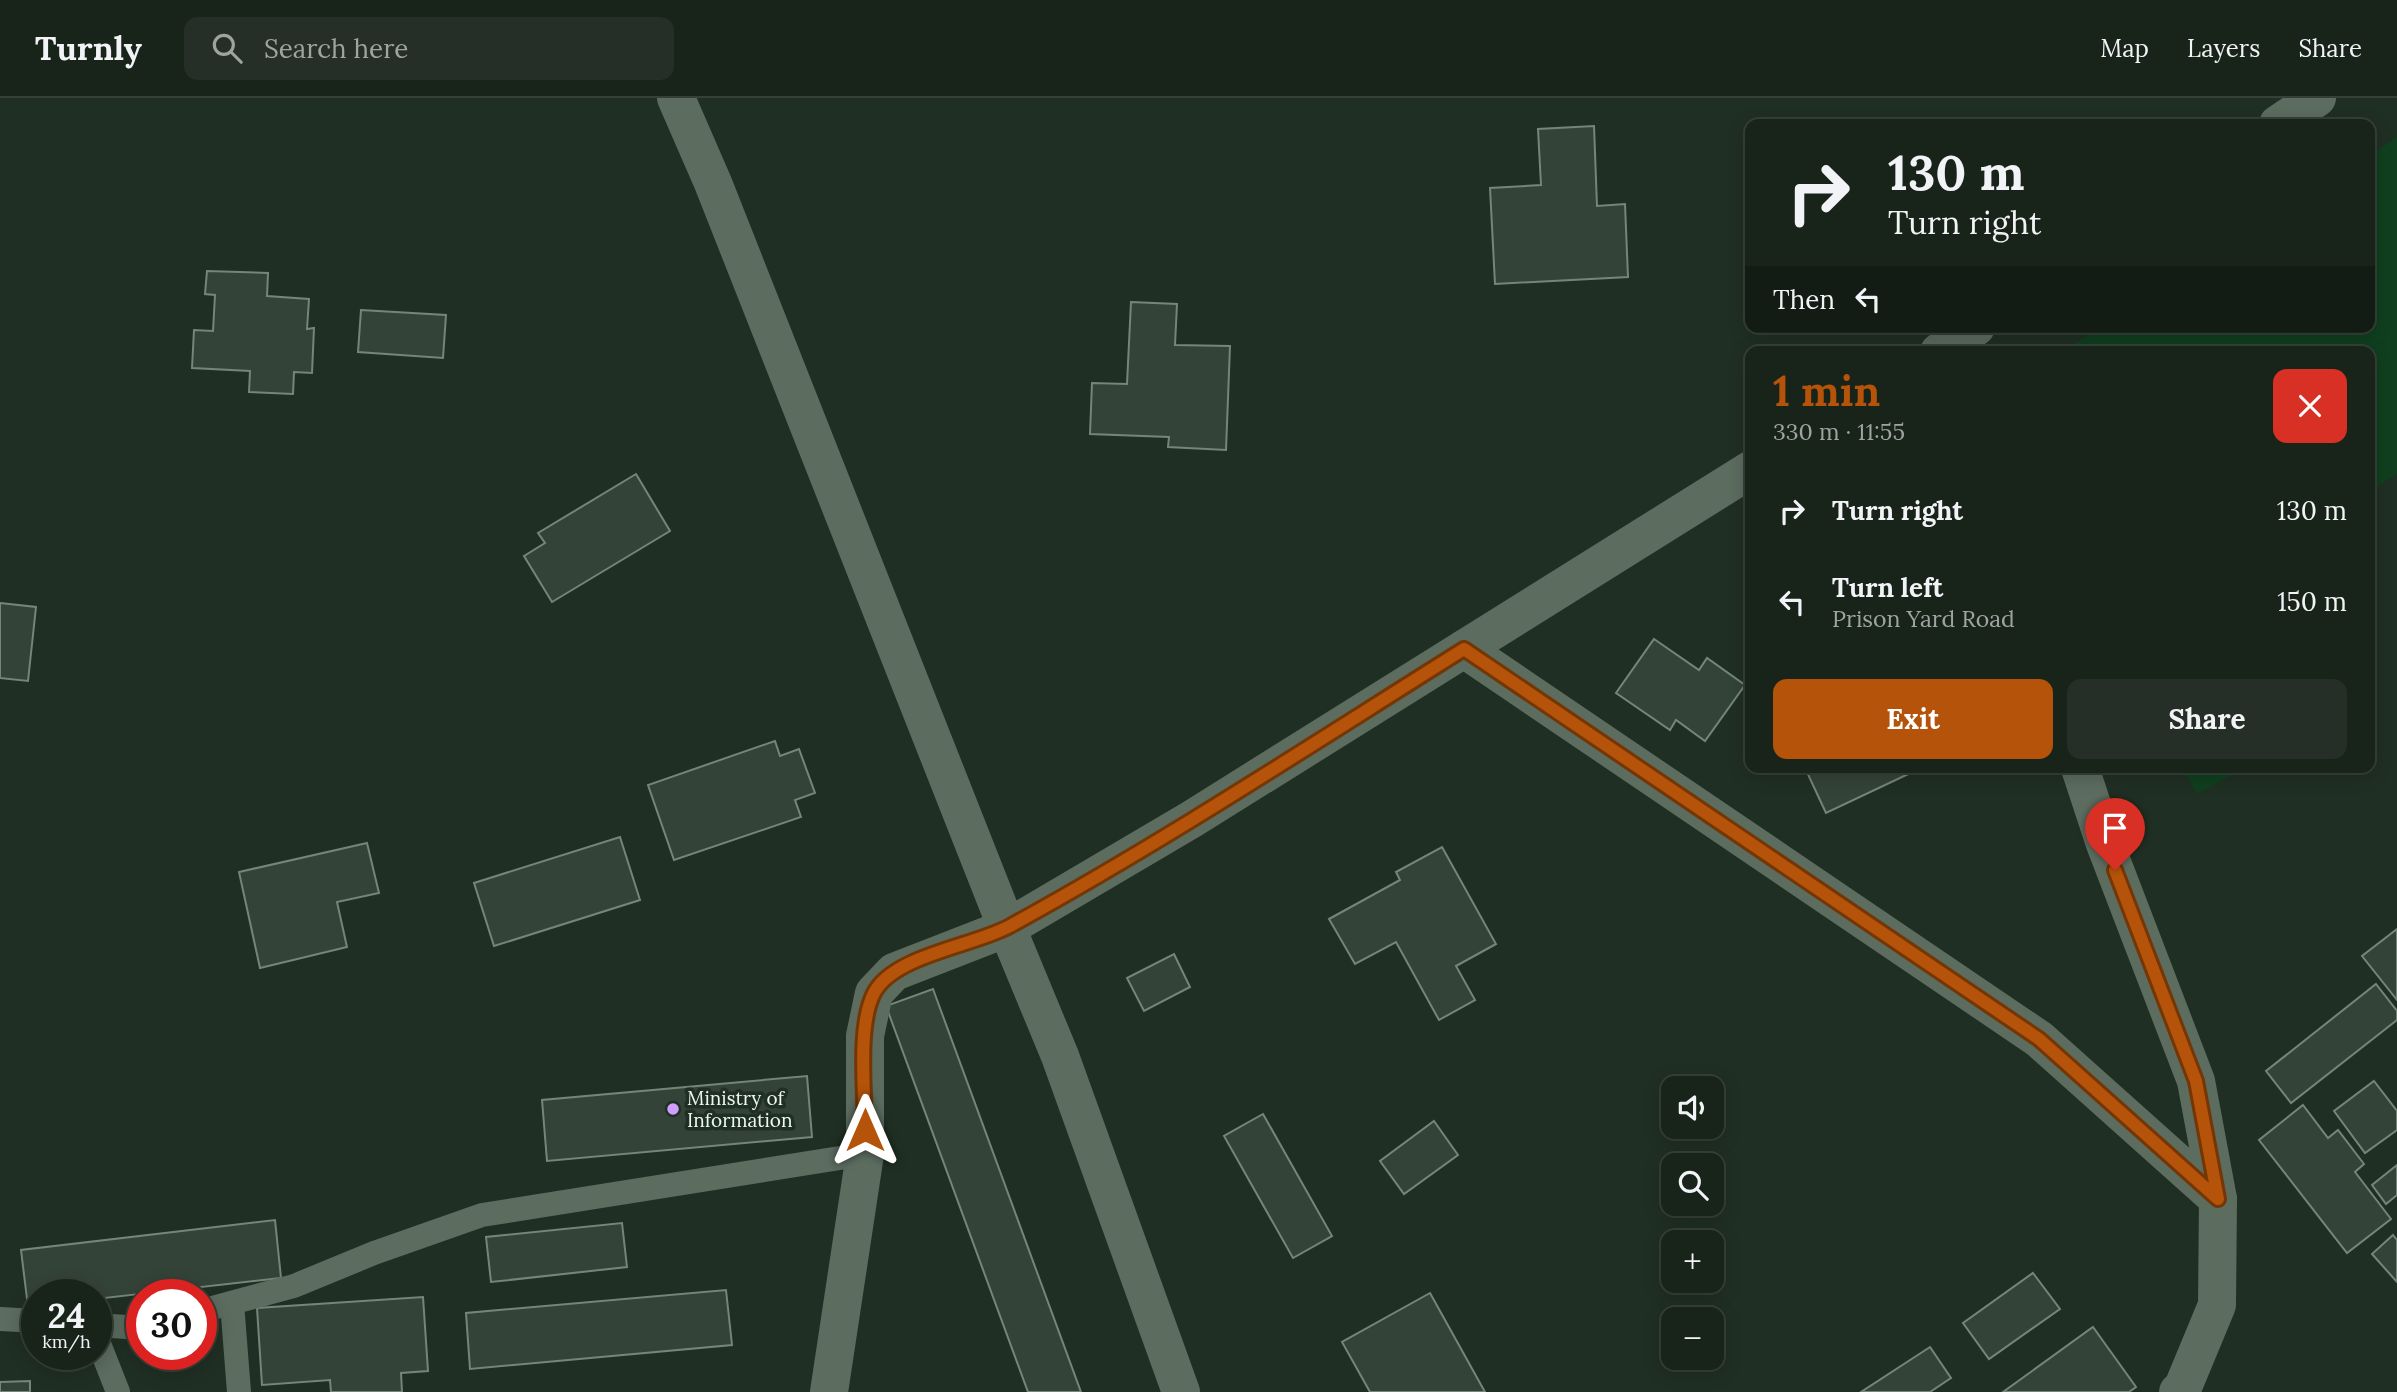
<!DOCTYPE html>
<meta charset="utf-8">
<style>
:root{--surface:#18231a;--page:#252f27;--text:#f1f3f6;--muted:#9fa4a2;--line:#364039;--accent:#b45309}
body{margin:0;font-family:Lora,serif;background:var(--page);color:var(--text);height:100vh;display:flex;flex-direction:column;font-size:26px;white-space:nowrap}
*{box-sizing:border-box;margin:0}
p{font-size:23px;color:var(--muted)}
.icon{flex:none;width:38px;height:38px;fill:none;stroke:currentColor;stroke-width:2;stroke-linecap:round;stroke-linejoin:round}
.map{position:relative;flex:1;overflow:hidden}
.sheet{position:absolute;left:1745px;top:248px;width:630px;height:427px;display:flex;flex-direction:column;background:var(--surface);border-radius:14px;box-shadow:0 4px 18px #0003,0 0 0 2px var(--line)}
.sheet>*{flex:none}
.hud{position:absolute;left:1745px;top:21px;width:630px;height:214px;border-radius:14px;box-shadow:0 4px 18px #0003,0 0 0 2px var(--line);background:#18231a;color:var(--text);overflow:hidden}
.controls{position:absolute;left:1661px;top:978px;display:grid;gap:14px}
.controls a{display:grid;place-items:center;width:63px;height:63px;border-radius:14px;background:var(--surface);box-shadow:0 4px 18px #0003,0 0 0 2px var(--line);font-size:35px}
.speed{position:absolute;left:21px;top:1181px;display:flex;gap:14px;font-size:35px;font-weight:700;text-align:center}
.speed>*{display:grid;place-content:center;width:91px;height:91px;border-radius:50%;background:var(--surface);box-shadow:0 4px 18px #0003,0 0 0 2px var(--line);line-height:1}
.speed small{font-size:18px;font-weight:400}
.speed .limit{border:10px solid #d22;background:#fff;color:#111}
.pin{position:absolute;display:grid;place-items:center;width:60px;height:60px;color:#fff;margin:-72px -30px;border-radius:50% 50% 50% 0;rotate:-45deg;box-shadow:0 0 7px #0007}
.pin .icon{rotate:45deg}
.me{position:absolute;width:77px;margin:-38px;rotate:0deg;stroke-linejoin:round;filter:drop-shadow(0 0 5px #0008)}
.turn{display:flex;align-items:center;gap:24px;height:147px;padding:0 28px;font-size:32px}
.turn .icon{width:91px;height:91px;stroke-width:2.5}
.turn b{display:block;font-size:49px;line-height:60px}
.then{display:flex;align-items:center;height:66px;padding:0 28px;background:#0003;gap:14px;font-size:26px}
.round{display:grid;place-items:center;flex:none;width:74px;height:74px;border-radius:14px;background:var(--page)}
.summary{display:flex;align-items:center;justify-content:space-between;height:119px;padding:0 28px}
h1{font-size:42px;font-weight:800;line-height:52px;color:var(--accent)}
.primary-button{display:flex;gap:14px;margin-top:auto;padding:14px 28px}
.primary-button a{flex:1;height:80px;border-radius:14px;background:var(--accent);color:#fff;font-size:28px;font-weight:800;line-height:80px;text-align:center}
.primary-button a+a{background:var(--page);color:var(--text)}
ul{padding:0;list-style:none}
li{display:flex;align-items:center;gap:21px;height:91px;padding:0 28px}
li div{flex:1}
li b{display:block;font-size:26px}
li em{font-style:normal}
header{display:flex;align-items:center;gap:42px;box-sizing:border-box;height:98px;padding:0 35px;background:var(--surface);border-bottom:2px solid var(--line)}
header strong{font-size:33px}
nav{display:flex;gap:38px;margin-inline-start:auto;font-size:24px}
.search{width:490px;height:63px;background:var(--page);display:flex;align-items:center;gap:18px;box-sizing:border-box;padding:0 24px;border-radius:14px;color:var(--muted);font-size:26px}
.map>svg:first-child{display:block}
</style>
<header>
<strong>Turnly</strong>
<div class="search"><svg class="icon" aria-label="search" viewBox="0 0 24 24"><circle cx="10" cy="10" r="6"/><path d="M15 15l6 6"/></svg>Search here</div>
<nav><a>Map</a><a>Layers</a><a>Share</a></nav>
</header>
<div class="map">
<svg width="2397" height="1294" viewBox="0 0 2397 1294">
<rect width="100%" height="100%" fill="#202f23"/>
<g fill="#103f1f">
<path d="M2397,39v337l-27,17v-139h-308l39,-25h269v-172z"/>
<path d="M2183,670h62l-48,26z"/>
</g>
<g fill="#344337" stroke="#748677" stroke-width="2">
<path d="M1594,28l3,80 28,-2 3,73 -133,7 -5,-96 51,-3 -3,-56z"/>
<path d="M207,173l61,2 -1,23 42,3 -2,30 7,-1 -2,45 -18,-1 -1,22 -44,-2 1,-21 -58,-3 2,-38 19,1 2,-36 -10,-1z"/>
<path d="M1131,204l46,2 -2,41 55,1 -4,104 -58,-3 1,-10 -79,-3 2,-51 35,1z"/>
<path d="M361,212l85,5 -3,43 -85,-6z"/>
<path d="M636,376l34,57 -118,71 -28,-46 21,-13 -7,-10z"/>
<path d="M0,505l36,4 -8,74 -28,-3z"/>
<path d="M1654,541l45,31 8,-12 38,27 -40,56 -29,-21 -6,10 -54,-37z"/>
<path d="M775,643l5,15 19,-7 16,44 -20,7 6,17 -127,43 -26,-75z"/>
<path d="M1805,670h116l-95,45z"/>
<path d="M620,739l20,63 -146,46 -20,-63z"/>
<path d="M367,745l12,50 -42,9 10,45 -87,21 -21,-96z"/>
<path d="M1442,749l54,97 -40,22 19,34 -36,20 -43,-78 -41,22 -26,-45 71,-39 -4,-8z"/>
<path d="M2397,831v71l-35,-44z"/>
<path d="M1174,856l16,33 -46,24 -17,-33z"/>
<path d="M2376,886l21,27v9l-106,83 -25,-32z"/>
<path d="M933,891l148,403h-53l-142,-386z"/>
<path d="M807,978l5,61 -265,24 -5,-61z"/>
<path d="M2374,983l23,30v19l-32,23 -31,-42z"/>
<path d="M2303,1007l25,33 10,-8 26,34 -9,8 36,47 -44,34 -88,-113z"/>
<path d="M1263,1016l69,122 -39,22 -69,-122z"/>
<path d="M1434,1023l24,34 -54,39 -24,-33z"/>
<path d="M2397,1067v30l-11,9 -14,-19z"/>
<path d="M275,1122l6,58 -185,21v-4h-59v11l-9,1 -7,-57z"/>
<path d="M622,1125l5,44 -136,15 -5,-45z"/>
<path d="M2393,1137l4,5v42l-25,-28z"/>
<path d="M2033,1175l27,36 -71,50 -26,-36z"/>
<path d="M726,1192l6,55 -262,24 -4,-56z"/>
<path d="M1430,1195l55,99h-115l-28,-50z"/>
<path d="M423,1199l5,74 -27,2 1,19h-71l-1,-12 -68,5 -5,-77z"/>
<path d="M2093,1229l43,60 -7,5h-126z"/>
<path d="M1930,1249l21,31 -21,14h-69z"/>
<path d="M30,1283v11h-30v-10z"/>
</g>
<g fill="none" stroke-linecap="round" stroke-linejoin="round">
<g stroke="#5c6c5f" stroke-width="24">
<path d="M232,1205l7,89"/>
<path d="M201,1213l93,-25 80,-33 108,-38 383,-61"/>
<path d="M0,1221l37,2"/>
<path d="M96,1227l46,3"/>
<path d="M96,1238l22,56"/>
</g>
<g stroke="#5c6c5f" stroke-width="38">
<path d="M676,0l37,85 294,745 -113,44 -20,21 -9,43v118l-36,238"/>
<path d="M2278,26l39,-26"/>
<path d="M1939,254l37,-25"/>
<path d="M1464,551l575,390 179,160"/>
<path d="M2080,670l25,76 91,237 22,118 -1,106 -34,82 -5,5"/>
<path d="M1181,1294l-121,-336 -53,-128 185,-109 558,-349"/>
</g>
</g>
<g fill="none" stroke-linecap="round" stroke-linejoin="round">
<defs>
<path id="route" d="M865,1032c0,-37 -8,-104 9,-137 20,-38 100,-47 136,-67 155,-85 304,-183 454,-277l575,390 179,160 -22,-118 -81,-211"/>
</defs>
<use href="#route" stroke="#753606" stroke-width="18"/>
<use href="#route" stroke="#b45309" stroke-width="12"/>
</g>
<circle fill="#d19dfe" stroke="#202f23" stroke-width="2.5" cx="673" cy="1011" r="7"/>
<g text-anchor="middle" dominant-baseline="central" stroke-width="7" stroke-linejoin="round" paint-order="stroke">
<g font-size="19" fill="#edf7ef" stroke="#202f23" text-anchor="start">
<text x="687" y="1000">Ministry of<tspan x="687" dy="22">Information</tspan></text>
</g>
</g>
</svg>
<div class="controls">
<a><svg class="icon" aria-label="sound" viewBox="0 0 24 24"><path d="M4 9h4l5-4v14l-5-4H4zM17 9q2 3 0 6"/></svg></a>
<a><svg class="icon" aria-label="search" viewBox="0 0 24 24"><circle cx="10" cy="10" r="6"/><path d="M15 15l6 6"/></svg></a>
<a>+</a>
<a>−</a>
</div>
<div class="speed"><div>24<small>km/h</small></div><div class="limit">30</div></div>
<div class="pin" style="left:2115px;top:772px;background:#d93025"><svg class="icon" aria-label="arrive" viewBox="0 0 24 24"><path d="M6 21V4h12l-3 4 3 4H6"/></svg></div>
<svg class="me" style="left:865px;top:1032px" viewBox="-20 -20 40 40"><path d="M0-17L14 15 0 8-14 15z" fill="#b45309" stroke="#fff" stroke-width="4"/></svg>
<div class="hud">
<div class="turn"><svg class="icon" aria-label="right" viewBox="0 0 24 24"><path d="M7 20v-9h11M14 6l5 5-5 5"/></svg><div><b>130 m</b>Turn right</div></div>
<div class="then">Then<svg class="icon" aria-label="left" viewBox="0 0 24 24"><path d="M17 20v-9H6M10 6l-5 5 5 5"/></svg></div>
</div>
<section class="sheet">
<div class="summary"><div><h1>1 min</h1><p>330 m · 11:55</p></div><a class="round" style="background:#d93025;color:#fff"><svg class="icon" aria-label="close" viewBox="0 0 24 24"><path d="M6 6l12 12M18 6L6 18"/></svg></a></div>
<ul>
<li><svg class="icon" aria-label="right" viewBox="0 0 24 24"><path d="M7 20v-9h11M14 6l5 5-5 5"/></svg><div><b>Turn right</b></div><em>130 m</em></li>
<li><svg class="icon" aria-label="left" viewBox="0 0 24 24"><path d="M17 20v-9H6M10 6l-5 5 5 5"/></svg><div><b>Turn left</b><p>Prison Yard Road</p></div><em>150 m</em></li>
</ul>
<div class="primary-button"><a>Exit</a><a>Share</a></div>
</section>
</div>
